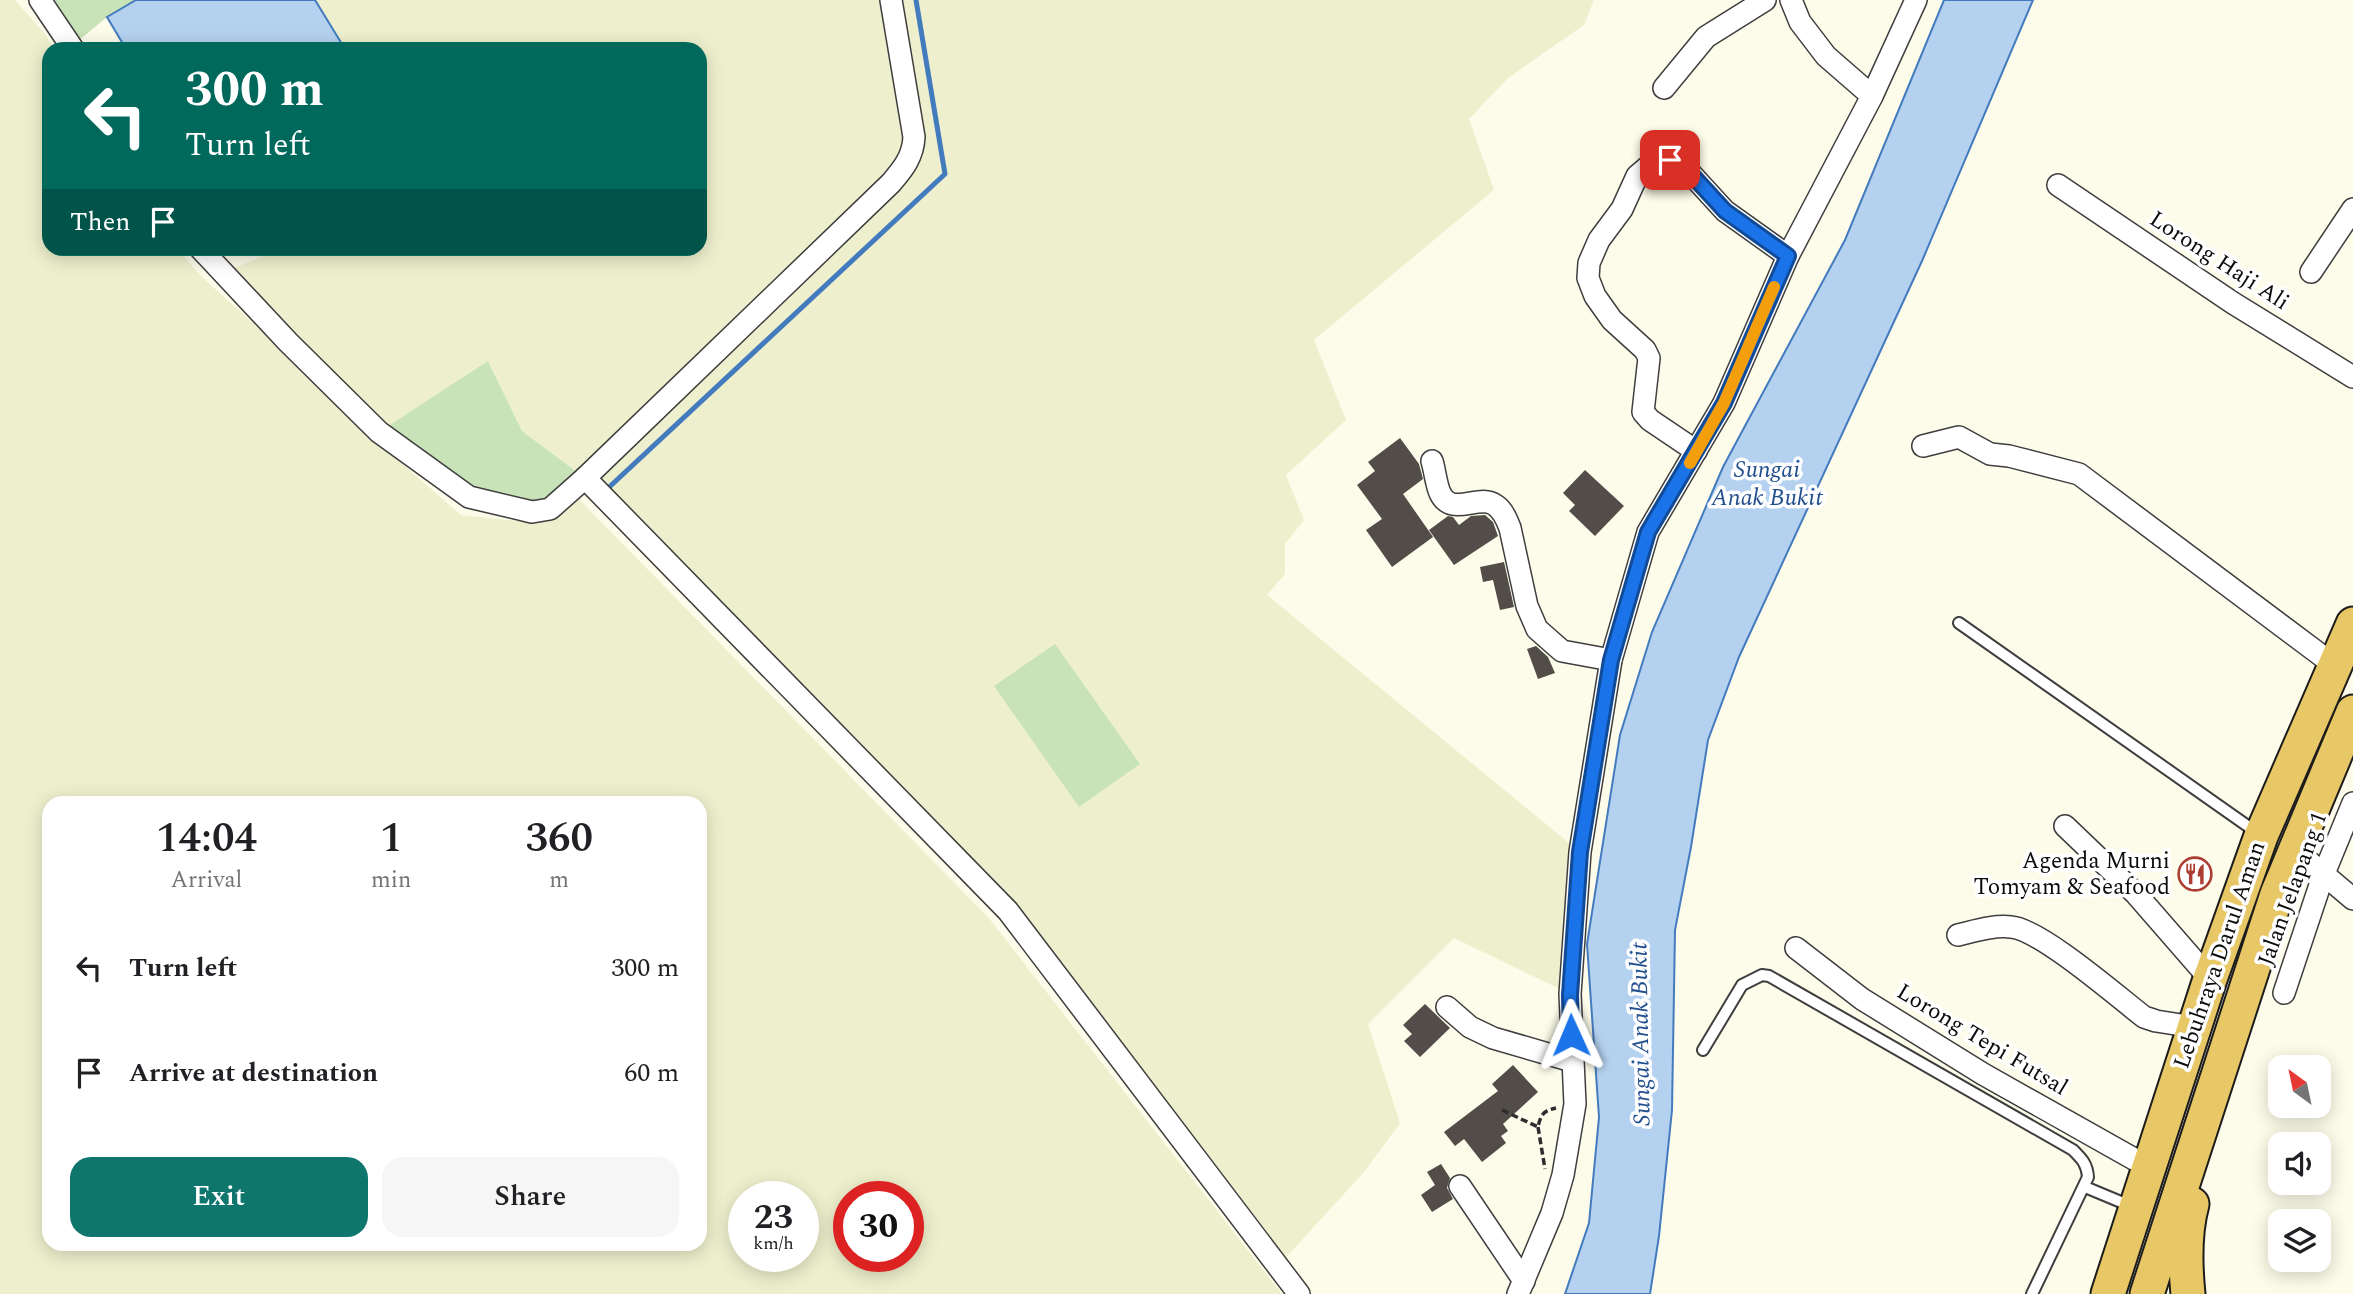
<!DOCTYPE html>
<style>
:root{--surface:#fff;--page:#f6f6f6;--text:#202124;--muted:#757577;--accent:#0f766e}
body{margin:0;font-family:Spectral,serif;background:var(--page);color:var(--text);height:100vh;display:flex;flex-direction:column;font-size:26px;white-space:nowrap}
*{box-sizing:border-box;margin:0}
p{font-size:23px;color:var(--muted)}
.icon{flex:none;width:38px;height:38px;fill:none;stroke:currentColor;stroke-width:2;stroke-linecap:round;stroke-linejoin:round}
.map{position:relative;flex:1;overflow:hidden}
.drawer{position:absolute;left:42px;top:796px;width:665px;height:455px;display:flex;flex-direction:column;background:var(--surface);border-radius:21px;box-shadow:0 4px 18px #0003}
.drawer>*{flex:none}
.banner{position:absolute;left:42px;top:42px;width:665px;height:214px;border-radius:21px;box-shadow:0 4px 18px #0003;background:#00695c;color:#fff;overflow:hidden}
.needle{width:46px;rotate:327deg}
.buttons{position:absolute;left:2268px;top:1055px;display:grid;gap:14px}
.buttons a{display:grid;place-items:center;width:63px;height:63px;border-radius:14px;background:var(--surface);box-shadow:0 4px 18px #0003;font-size:35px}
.speed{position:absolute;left:728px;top:1181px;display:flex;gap:14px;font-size:35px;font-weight:700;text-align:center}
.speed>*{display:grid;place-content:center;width:91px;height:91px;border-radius:50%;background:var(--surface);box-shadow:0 4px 18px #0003;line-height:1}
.speed small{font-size:18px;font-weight:400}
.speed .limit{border:10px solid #d22;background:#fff;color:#111}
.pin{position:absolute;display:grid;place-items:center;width:60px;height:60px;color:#fff;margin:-30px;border-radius:14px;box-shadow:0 4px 10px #0006}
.me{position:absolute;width:77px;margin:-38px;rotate:359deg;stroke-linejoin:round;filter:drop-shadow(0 0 5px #0008)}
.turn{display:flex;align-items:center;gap:24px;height:147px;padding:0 28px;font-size:32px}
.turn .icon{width:91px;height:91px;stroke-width:2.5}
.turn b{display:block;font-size:49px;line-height:60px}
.then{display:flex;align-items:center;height:66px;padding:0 28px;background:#0003;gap:14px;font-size:26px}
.eta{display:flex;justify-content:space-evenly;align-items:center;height:119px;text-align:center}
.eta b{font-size:42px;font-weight:600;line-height:49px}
.primary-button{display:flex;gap:14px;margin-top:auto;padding:14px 28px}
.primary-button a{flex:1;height:80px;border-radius:21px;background:var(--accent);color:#fff;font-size:28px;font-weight:600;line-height:80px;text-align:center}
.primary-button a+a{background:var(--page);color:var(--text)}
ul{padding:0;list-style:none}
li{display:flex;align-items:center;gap:21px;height:105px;padding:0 28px}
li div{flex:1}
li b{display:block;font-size:26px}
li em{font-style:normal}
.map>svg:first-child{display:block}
</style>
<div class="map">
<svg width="2353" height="1294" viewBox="0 0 2353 1294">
<rect width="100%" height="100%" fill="#fdfcea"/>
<g fill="#eef0cd" fill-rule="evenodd">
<path d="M0,0h15l31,35 8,14h-5v199l128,1 25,28 82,74 78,78 99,86 75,8 38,-29 414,423 294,377h-1282zM49,803h651v441h-651zM744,1197h59v59h-59zM849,1197h59v59h-59z"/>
<path d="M315,0h1279l-10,25 -76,53 -39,41 25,71 -180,150 32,80 -60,55 18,45 -19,24v30l-18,21 313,257 -10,142 -116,-56 -86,86 32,99 -35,48 -86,94 -271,-354 -423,-433 -63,-47 -33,-69 -110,70 -157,-159 59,-24 419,-1v-199h-355z"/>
</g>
<g fill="#c8e3b8">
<path d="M39,0h97l-29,17 -35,29z"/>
<path d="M488,361l34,70 63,47 -35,31 -81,-12 -90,-65z"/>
<path d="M1055,644l85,120 -61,43 -85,-121z"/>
</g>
<g fill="#b4d1ef" stroke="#437bbe" stroke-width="2">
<path d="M136,0h179l30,49h-219l-19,-32z"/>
<path d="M1944,0h89l-111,261 -183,396 -31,83 -17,107 -16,83 -3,180 -13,126 -9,58h-85l24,-71 10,-106 -12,-173 33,-209 32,-103 71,-165 122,-227z"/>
</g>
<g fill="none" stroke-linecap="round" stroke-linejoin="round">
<path stroke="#437bbe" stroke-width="5" d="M605,491l340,-317 -29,-174"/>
</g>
<g fill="#524d48">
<path d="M1400,438l19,26 4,15 -20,15 30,43 -41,30 -26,-37 16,-11 -25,-34 18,-14 -7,-9z"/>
<path d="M1585,470l39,36 -29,30 -26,-25 6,-6 -12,-12z"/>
<path d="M1485,515l8,7 5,14 -44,29 -25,-35 19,-14 5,1 6,8 12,-9z"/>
<path d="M1504,562l10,45 -14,3 -7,-30 -10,2 -3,-15z"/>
<path d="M1536,646l12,11 7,16 -17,6 -11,-30z"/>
<path d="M1425,1004l25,24 -30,29 -16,-16 8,-7 -9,-9z"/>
<path d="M1513,1065l25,27 -35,32 5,7 -7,5 5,7 -24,19 -18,-23 -9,7 -11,-14 54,-41 -6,-7z"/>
<path d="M1441,1164l9,14 -3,10 6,11 -21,13 -11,-17 14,-10 -8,-13z"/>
</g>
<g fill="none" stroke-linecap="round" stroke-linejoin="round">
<defs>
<g id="service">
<path d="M1959,623l300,211"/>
<path d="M1703,1050l39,-65 20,-10 7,1 304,174c9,9 14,14 15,27l-56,117"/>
<path d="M2085,1187l48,20"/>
</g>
<g id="minor">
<path d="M40,0l33,49"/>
<path d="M891,0l23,137c-1,20 -11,32 -23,46l-306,295 423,433 291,383"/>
<path d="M1791,0l9,22 26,34 46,40"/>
<path d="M1664,88l42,-51 59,-37"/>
<path d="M2058,185l175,118 120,74"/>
<path d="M200,248l88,94 91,90 90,65 63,15 18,-3 35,-31"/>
<path d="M2311,272l42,-63"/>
<path d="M1923,446l36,-9 31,17 19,2 70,18 255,191"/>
<path d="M1696,451l-46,-31 -7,-8 6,-54 -4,-8 -33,-30 -17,-24 -7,-18 1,-15 10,-23 23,-31 15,-33 13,-11 7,-3 13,-2 11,3 44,48 63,45"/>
<path d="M1432,461c3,10 4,23 8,32 12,25 39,0 55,12 8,5 12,15 15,23l17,78 10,23 25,22 49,9"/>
<path d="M2065,826l71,68 74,85"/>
<path d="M2295,850l58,49"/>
<path d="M1958,935c17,-4 36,-10 53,-8 29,2 107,70 133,90l12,4 38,6"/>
<path d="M1796,948l66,51 121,75 151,85 15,5"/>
<path d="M2284,993l39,-117 30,-73"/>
<path d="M1447,1007l23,20 23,11 79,23"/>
<path d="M1460,1186l64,95"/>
<path d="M1518,1294l34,-81 11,-38 12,-71 -5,-110 10,-142 31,-192 37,-128 76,-129 64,-147 84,-160 44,-96"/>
</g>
<g id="trunk">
<path d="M2108,1294l102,-315 51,-143 92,-212"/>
<path d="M2147,1294l130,-400 76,-182"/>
<path d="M2188,1294c-3,-30 -4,-61 4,-90"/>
</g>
</defs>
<use href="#service" stroke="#3e3e3e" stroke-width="14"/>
<use href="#minor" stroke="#3e3e3e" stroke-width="24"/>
<use href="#trunk" stroke="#1c1c1c" stroke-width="37"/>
<g stroke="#2d2d2d" stroke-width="3.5" stroke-dasharray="7 3.5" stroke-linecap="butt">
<path d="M1502,1110l36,17c3,-13 5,-16 18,-19"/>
<path d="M1538,1127l7,42"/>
</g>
<use href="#service" stroke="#fff" stroke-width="10"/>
<use href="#minor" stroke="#fff" stroke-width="21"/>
<use href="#trunk" stroke="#e8c766" stroke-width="33"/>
</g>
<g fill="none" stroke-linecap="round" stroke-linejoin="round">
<defs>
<path id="route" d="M1571,1035l-1,-40 10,-143 31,-192 37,-128 76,-129 64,-147 -63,-45 -44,-48 -11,-3"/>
</defs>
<use href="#route" stroke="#114b97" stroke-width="18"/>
<use href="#route" stroke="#1a73e8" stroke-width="12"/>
<path stroke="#f59e0b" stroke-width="12" d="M1690,463l34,-60 50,-116"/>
</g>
<defs>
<symbol id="restaurant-ring" viewBox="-11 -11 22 22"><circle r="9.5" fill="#fff" stroke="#ab3d32" stroke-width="1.5"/><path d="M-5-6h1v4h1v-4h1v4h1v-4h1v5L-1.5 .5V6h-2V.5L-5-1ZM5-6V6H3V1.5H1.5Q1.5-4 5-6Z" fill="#ab3d32"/></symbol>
</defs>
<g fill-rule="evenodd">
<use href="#restaurant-ring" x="2176" y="855" width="38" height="38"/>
</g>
<g text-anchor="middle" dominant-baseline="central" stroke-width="7" stroke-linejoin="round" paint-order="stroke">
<g font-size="23" fill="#0b0b0b" stroke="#fff">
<text transform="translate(2219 261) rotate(33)">Lorong Haji Ali</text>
<text transform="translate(2293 889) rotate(-70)">Jalan Jelapang 1</text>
<text transform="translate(2220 955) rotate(-71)">Lebuhraya Darul Aman</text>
<text transform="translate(1982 1040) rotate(31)">Lorong Tepi Futsal</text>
</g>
<g font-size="23" fill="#0b0b0b" stroke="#fff" text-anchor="end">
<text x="2170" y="861">Agenda Murni<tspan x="2170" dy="26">Tomyam &amp; Seafood</tspan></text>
</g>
<g font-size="24" font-style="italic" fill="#224f8e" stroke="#fff">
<text x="1767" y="470">Sungai<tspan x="1767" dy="28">Anak Bukit</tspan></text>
<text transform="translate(1641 1034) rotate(-91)">Sungai Anak Bukit</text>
</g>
</g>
</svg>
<div class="buttons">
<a><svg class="needle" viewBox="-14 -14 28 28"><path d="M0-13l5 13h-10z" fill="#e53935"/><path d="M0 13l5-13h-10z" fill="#757577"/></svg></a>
<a><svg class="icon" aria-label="sound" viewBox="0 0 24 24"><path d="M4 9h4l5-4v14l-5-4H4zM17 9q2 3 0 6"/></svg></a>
<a><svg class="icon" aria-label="layers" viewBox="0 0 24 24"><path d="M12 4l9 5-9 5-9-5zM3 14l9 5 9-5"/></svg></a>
</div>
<div class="speed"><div>23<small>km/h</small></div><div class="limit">30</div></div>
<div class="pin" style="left:1670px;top:160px;background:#d93025"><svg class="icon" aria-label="arrive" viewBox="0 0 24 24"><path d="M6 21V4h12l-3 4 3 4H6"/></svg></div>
<svg class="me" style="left:1571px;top:1035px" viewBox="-20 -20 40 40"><path d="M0-17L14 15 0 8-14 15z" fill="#1a73e8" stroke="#fff" stroke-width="4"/></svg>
<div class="banner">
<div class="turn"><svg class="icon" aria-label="left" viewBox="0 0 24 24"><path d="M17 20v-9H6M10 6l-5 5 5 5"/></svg><div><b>300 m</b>Turn left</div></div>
<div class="then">Then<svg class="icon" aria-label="arrive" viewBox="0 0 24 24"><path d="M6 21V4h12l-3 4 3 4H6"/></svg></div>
</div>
<section class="drawer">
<div class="eta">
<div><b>14:04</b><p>Arrival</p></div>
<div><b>1</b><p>min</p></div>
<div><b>360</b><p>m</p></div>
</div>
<ul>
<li><svg class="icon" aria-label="left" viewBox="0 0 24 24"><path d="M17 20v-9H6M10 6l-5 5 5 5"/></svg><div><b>Turn left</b></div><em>300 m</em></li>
<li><svg class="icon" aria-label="arrive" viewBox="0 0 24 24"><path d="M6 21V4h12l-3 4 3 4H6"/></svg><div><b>Arrive at destination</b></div><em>60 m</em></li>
</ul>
<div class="primary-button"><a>Exit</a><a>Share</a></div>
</section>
</div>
